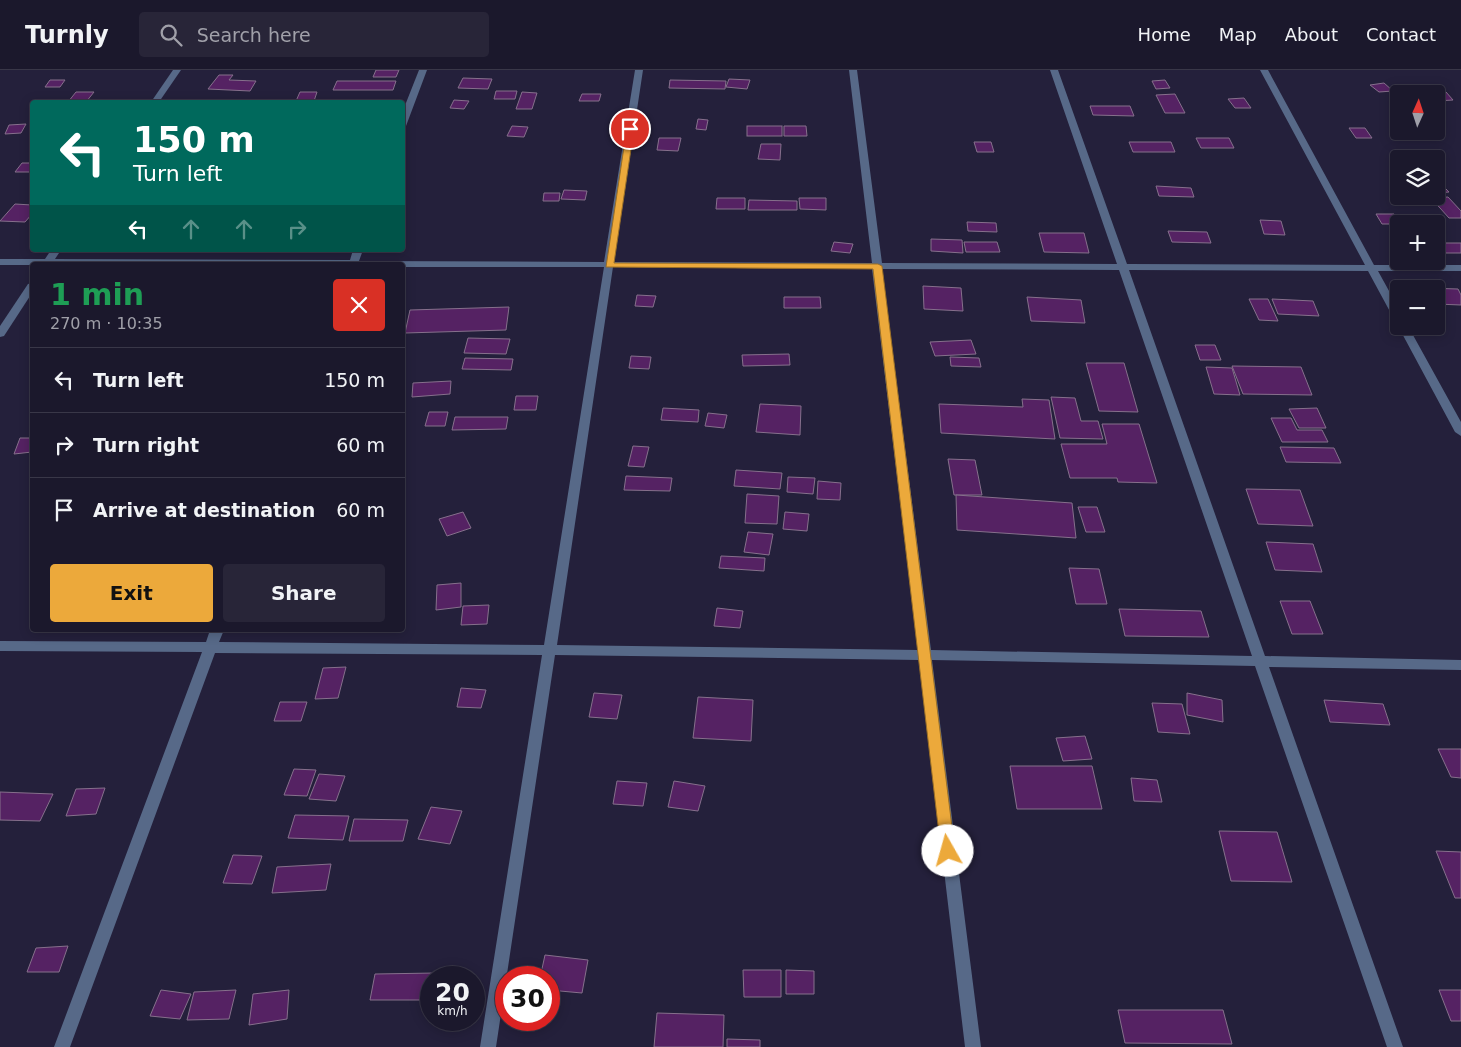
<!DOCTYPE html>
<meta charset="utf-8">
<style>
:root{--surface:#1b182c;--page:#282538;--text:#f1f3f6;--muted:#a0a0a9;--line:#393748;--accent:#eca93b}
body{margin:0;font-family:"DejaVu Sans",sans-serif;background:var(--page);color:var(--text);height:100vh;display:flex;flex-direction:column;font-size:19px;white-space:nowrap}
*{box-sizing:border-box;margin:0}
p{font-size:16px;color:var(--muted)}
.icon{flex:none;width:28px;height:28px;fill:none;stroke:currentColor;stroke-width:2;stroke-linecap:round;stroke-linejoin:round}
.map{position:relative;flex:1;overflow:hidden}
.sheet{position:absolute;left:30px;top:192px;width:375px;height:370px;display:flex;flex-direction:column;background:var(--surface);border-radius:5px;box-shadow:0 2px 12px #0003,0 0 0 1px var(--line)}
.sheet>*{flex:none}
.hud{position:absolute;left:30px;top:30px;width:375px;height:152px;border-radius:5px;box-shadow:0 2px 12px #0003,0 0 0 1px var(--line);background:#00695c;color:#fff;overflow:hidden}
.needle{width:32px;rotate:3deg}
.controls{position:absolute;left:1390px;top:15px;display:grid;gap:10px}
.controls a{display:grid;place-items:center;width:55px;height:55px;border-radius:5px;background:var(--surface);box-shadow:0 2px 12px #0003,0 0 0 1px var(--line);font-size:25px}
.speed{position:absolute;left:420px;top:896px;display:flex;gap:10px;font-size:25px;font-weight:700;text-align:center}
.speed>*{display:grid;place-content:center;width:65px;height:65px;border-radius:50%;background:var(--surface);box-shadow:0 2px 12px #0003,0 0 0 1px var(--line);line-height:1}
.speed small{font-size:12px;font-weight:400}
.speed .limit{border:8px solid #d22;background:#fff;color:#111}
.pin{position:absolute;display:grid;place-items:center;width:42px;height:42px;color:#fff;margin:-21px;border:2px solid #fff;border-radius:50%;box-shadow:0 1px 5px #0007}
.me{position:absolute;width:55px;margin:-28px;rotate:353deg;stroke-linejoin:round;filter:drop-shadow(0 0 4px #0008)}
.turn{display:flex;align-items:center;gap:18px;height:105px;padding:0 20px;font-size:22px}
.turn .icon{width:65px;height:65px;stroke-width:2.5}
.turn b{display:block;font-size:35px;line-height:42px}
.lanes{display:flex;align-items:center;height:48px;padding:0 20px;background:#0003;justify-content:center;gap:25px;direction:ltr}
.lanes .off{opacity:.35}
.round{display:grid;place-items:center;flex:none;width:52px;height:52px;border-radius:5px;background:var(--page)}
.headline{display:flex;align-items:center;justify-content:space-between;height:85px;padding:0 20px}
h1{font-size:30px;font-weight:700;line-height:38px;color:#1e9e55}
.button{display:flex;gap:10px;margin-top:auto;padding:10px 20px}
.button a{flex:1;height:58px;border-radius:5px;background:var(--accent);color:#111;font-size:20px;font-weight:700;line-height:58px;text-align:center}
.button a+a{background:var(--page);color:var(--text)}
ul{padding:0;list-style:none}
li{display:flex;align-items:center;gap:15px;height:65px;padding:0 20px;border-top:1px solid var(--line)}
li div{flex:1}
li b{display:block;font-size:19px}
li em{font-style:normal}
header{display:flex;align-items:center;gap:30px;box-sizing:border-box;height:70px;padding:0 25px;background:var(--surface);border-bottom:1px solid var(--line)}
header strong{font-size:24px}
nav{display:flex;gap:28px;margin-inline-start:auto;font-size:18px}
.search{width:350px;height:45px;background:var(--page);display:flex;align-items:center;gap:12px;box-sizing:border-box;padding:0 18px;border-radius:5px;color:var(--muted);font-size:19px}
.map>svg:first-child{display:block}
</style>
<header>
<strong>Turnly</strong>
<div class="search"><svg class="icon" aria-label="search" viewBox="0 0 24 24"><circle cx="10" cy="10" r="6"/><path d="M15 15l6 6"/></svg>Search here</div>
<nav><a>Home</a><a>Map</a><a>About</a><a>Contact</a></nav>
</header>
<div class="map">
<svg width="1461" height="977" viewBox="0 0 1461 977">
<rect width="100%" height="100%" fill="#24203b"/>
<g fill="#552263" stroke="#86708c">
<path d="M376,0h23l-3,7h-23z"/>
<path d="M219,5h14l-4,5 27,1 -6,10 -42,-2z"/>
<path d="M463,8l29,1 -4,10 -30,-1z"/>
<path d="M729,9l21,1 -3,9 -21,-2z"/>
<path d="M50,10h15l-5,7h-15z"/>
<path d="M670,10l56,1 -1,8 -56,-1z"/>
<path d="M1165,10l5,8 -14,1 -4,-8z"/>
<path d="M337,11h59l-3,9h-60z"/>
<path d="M1384,13l9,8 -14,1 -9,-7z"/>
<path d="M496,21h21l-2,8h-21z"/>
<path d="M76,22h18l-8,10h-18z"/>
<path d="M300,22h17l-3,9h-18z"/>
<path d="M522,22l15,1 -5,16h-16z"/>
<path d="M1430,22h16l7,8 -16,1 -1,-7z"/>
<path d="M582,24h19l-2,7h-20z"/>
<path d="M1175,24l10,19h-20l-9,-18z"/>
<path d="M1244,28l7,10h-16l-7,-9z"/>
<path d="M454,30l15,1 -5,8 -14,-1z"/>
<path d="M1090,36h40l4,10 -41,-1z"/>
<path d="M698,49l10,1 -2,10 -10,-1z"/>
<path d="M26,54l-5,9 -16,1 4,-9z"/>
<path d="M512,56l16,1 -4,10 -17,-1z"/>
<rect x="747" y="56" width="35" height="10"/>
<path d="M784,56h22l1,10h-23z"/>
<path d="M1349,58h16l7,10h-16z"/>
<path d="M659,68h22l-3,13 -21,-1z"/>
<path d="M1196,68h33l5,10h-33z"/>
<path d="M974,72h17l3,10h-17z"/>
<path d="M1129,72h42l4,10h-42z"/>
<path d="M761,74h20l-1,16 -22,-1z"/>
<path d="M22,93h10v9h-17z"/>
<path d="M1436,113h4l9,9 -13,1z"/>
<path d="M1156,116l35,2 3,9 -35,-1z"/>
<path d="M564,120l23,1 -2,9 -24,-1z"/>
<path d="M544,123h16l-1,8h-16z"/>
<path d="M1448,127l13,14v7h-12l-18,-20z"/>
<path d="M717,128h28v11h-29z"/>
<path d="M799,128h27v12l-26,-1z"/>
<path d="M749,130l48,1v9h-49z"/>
<path d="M15,134l17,1v9l-7,8 -25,-1z"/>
<path d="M1376,144h18l7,10h-19z"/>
<path d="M1260,150l21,1 4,14 -21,-1z"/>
<path d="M967,152l29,1 1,9 -29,-1z"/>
<path d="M1168,161l39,1 4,11 -39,-1z"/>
<path d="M1039,163h45l5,20 -45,-1z"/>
<path d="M931,169l31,1 1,13 -32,-2z"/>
<path d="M834,172l19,2 -3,9 -19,-2z"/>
<path d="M964,172h33l3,10h-34z"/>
<rect x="1436" y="173" width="25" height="10"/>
<path d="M923,216l38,2 2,23 -39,-2z"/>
<path d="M1427,218l31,1 3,6v10l-25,-1v-15z"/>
<path d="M637,225l19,1 -3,11 -18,-1z"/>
<path d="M784,227h36l1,11h-37z"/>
<path d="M1027,227l54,3 4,23 -54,-2z"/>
<path d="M1249,229h19l10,22 -19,-1z"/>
<path d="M1272,229l41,2 6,15 -41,-2z"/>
<path d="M509,237l-3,23 -101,3 5,-23z"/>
<path d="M468,268l42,1 -4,15 -42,-1z"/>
<path d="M971,270l5,14 -41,2 -5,-14z"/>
<path d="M1195,275h20l6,15h-21z"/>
<path d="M789,284l1,11 -47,1 -1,-11z"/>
<path d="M631,286l20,1 -2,12 -20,-1z"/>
<path d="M950,287l29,1 2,9 -30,-1z"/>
<path d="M465,288l48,1 -2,11 -49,-1z"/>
<path d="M1086,293h38l14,49 -39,-1z"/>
<path d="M1232,296l69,1 11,28 -69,-1z"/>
<path d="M1206,297l26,1 8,27 -26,-1z"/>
<path d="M451,311l-1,13 -38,3 1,-14z"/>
<path d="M516,326h22l-2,14h-22z"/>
<path d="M1051,327l24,1 6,23h17l5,18 -43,-1z"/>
<path d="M1022,329l27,1 6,39 -114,-6 -2,-29 84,3z"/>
<path d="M760,334l41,2 -1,29 -44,-3z"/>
<path d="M663,338l36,2 -1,12 -37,-2z"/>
<path d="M1317,338l9,20h-27l-10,-19z"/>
<path d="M429,342h19l-3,14h-20z"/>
<path d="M708,343l19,2 -3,13 -19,-2z"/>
<path d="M455,347h53l-2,12 -54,1z"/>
<path d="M1271,348h20l6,12h25l6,12h-46z"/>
<path d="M1102,354h37l18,59 -39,-1 -1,-4h-47l-9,-34h46z"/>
<path d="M20,368h12v14l-18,2z"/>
<path d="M633,376l16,1 -5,20 -16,-1z"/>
<path d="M1280,377l54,1 7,15 -55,-1z"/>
<path d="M948,389l27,1 7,35h-28z"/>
<path d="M736,400l46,3 -2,16 -46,-3z"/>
<path d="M626,406l46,2 -2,13 -46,-1z"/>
<path d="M788,407l27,1 -2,16 -26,-2z"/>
<path d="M818,411l23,2 -1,17 -23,-1z"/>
<path d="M1246,419l54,1 13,36 -55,-2z"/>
<path d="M747,424l32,2 -2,28 -32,-1z"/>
<path d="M956,425l116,8 4,35 -119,-8z"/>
<path d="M1078,437h19l8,25h-19z"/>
<path d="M463,442l8,16 -24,8 -8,-17z"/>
<path d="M785,442l24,2 -2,17 -24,-2z"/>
<path d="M748,462l25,2 -4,21 -25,-3z"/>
<path d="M1266,472l47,2 9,28 -47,-2z"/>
<path d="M721,486l44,2 -1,13 -45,-3z"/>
<path d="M1069,498l30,1 8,35h-31z"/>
<path d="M461,513v24l-25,3 1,-25z"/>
<path d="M1280,531h30l13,33h-31z"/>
<path d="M489,535l-2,19 -26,1 2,-19z"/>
<path d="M717,538l26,3 -3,17 -26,-2z"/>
<path d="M1119,539l82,2 8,26 -84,-1z"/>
<path d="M346,597l-8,31 -23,1 8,-31z"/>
<path d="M461,618l25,2 -5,18 -24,-1z"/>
<path d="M594,623l28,2 -5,24 -28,-2z"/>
<path d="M1187,623l35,7 1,22 -36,-7z"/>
<path d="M698,627l55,3 -2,41 -58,-3z"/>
<path d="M1324,630l59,4 7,21 -60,-3z"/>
<path d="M280,632h27l-6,19h-27z"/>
<path d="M1152,633l30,1 8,30 -32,-2z"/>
<path d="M1085,666l7,23 -29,2 -7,-23z"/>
<path d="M1438,679h23v29l-10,-1z"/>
<path d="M1010,696h82l10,43h-85z"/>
<path d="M294,699l22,1 -9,26 -23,-1z"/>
<path d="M319,704l26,2 -9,25 -27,-2z"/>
<path d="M1131,708l26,2 5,22 -28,-1z"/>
<path d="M617,711l30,2 -4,23 -30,-2z"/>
<path d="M674,711l31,5 -7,25 -30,-4z"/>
<path d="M105,718l-9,26 -30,2 10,-27z"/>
<path d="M0,722l53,2 -13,27 -40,-1z"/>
<path d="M431,737l31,4 -12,33 -32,-5z"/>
<path d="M295,745l54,1 -6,24 -55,-2z"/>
<path d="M354,749l54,1 -5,21h-54z"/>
<path d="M1219,761l58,1 15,50 -61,-1z"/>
<path d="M1436,781l25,1v46h-6z"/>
<path d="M233,785l29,1 -10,28 -29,-1z"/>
<path d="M331,794l-5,26 -54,3 5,-26z"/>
<path d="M68,876l-9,26h-32l9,-24z"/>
<path d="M545,885l43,5 -6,33 -33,-3v-12h-9z"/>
<path d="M743,900h38v27h-37z"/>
<path d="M786,900l28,1v23h-28z"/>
<path d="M435,903v5h-4v22h-61l5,-26z"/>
<path d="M161,920l30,4 -11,25 -30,-3z"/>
<path d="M236,920l-7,29 -42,1 7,-28z"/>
<path d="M289,920l-2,29 -38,6 4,-31z"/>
<path d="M1439,920h22v31h-10z"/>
<path d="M1118,940h105l9,34 -107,-1z"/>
<path d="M657,943l67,2 -1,32h-69z"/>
<path d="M727,969l33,1v7h-33z"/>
</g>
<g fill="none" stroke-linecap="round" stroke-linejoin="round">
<g fill="#576988" fill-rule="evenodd">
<path d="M173,0h8l-22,32h-8z"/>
<path d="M419,0h8l-21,56 -4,2v-15z"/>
<path d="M635,0h8l-29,192 258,1 -23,-193h8l25,193 235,1 -67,-194h8l69,194 238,1 -105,-195h8l106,195h87v6h-83l21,38v13l-5,-3 -26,-48 -239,-1 136,386 196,4v10l-192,-3 134,380h-16l-132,-381 -323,-6 49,387h-16l-46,-387 -364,-5 -59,392h-16l62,-392 -327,-2 -145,394h-16l148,-395 -202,-1v-10l206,1 4,-12h14l-5,12 325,3 60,-378h-202v-2h-402v-6h45l6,-9h10l-6,9 295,1 3,-10h10l-4,11 245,1zM613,197l259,2 46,381 -361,-5zM882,199l237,1 133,386 -321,-6z"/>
<path d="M32,213v10l-28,43 -4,1v-11l28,-42z"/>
<path d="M1399,255v1h9l53,96v14l-6,-4 -57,-106z"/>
</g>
</g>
<path fill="#eca93b" stroke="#996e26" d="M627,57l7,2 -20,134 264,1 4,2 73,585 -2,4 -5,2 -5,-2 -2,-4 -68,-582 -267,-2z"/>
</svg>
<div class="controls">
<a><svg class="needle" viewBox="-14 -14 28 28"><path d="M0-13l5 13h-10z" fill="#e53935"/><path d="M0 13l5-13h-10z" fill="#a0a0a9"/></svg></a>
<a><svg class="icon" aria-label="layers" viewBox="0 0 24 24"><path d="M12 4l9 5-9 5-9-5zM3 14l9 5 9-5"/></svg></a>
<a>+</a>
<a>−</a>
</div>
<div class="speed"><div>20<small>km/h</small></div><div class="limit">30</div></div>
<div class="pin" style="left:630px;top:59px;background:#d93025"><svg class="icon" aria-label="arrive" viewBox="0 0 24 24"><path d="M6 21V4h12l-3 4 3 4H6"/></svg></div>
<svg class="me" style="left:948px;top:781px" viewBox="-20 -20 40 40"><circle r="19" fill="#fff"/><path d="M0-13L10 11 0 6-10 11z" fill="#eca93b"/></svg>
<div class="hud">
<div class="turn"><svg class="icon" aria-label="left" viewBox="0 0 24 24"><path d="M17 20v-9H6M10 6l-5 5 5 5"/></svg><div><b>150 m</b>Turn left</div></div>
<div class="lanes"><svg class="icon" aria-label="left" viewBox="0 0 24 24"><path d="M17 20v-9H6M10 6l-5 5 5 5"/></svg><svg class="icon off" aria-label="ahead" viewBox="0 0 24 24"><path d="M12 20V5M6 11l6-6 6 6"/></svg><svg class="icon off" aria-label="ahead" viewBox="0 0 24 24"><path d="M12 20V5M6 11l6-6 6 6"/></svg><svg class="icon off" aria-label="right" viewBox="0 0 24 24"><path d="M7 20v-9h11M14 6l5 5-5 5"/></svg></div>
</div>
<section class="sheet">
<div class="headline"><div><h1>1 min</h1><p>270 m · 10:35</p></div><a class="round" style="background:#d93025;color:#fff"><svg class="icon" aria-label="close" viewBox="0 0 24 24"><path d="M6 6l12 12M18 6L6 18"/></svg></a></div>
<ul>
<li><svg class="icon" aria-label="left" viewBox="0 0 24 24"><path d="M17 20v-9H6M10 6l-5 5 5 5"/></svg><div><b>Turn left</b></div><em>150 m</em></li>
<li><svg class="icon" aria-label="right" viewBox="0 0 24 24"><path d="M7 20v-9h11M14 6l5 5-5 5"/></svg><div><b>Turn right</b></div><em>60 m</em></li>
<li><svg class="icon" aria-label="arrive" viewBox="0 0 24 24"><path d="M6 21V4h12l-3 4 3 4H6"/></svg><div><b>Arrive at destination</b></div><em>60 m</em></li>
</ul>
<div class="button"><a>Exit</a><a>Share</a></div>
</section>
</div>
